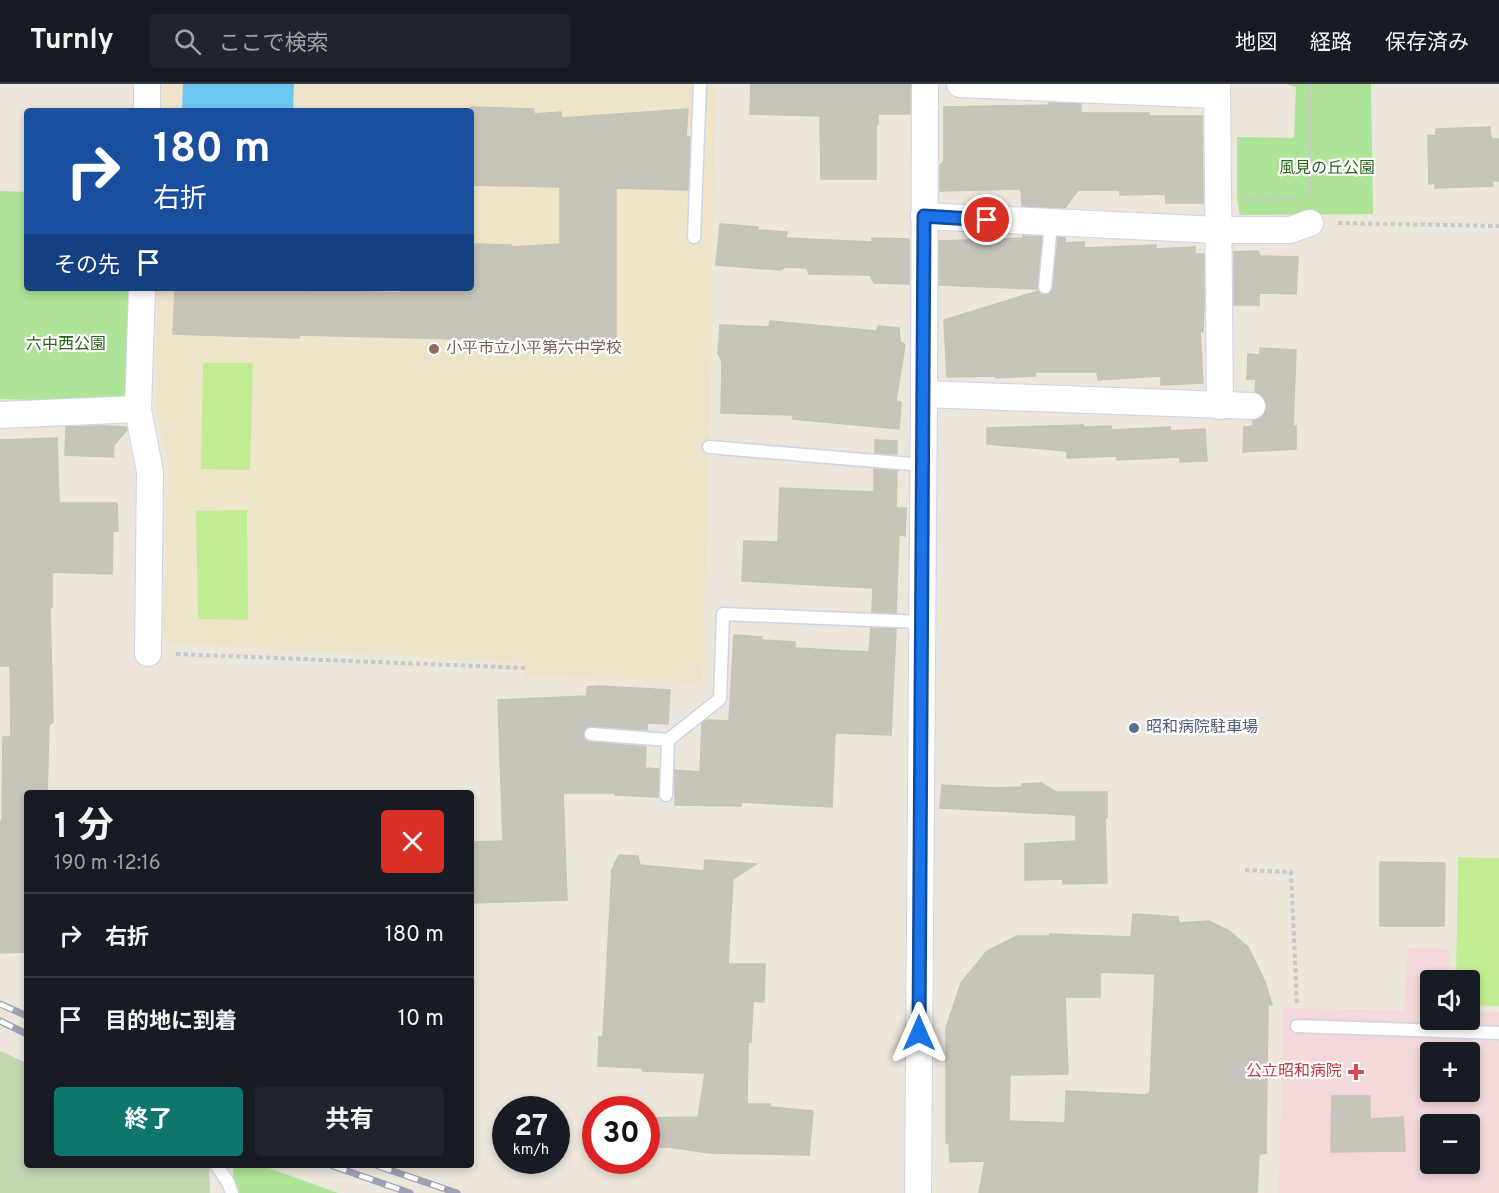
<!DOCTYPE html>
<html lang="ja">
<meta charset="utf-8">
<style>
:root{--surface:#171b24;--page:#20242c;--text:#f1f3f6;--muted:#9ea1a6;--line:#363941;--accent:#0f766e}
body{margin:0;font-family:Overpass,"Noto Sans JP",sans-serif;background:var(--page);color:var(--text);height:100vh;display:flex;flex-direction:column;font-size:22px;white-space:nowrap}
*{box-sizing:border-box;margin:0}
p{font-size:20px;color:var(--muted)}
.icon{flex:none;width:33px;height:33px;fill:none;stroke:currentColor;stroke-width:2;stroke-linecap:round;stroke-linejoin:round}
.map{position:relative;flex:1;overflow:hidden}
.sheet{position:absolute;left:24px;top:706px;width:450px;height:378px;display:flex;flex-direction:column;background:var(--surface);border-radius:6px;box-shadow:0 3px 9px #0003}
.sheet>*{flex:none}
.banner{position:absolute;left:24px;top:24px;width:450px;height:183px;border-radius:6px;box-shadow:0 3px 9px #0003;background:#1a4fa0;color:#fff;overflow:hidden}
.buttons{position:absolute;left:1420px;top:886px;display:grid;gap:12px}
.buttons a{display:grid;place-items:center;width:60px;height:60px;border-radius:6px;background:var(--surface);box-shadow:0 3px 9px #0003;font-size:30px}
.speed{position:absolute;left:492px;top:1012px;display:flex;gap:12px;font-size:30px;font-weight:700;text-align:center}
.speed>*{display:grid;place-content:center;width:78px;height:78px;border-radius:50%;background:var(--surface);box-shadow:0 3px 9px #0003;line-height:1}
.speed small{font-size:15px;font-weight:400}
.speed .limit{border:9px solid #d22;background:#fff;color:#111}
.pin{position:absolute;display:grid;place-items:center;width:51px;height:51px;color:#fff;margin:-26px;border:3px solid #fff;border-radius:50%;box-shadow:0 2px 6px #0007}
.me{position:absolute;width:66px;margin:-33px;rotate:0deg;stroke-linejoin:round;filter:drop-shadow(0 0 4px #0008)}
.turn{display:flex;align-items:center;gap:21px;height:126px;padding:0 30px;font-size:27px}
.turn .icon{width:78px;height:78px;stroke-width:2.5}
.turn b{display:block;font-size:42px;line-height:51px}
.then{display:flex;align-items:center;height:57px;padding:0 30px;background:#0003;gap:12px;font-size:22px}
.round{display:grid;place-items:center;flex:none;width:63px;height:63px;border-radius:6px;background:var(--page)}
.overview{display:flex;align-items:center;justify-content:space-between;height:102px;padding:0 30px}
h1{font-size:36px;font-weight:700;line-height:45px}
.action{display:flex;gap:12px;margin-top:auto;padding:12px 30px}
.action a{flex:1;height:69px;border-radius:6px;background:var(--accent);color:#fff;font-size:24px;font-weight:700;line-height:69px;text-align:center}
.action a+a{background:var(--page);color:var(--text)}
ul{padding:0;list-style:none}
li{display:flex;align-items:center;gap:18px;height:84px;padding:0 30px;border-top:2px solid var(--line)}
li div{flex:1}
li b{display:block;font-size:22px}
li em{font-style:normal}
header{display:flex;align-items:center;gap:36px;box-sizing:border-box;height:84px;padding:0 30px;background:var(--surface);border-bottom:2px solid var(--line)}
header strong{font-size:28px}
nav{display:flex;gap:33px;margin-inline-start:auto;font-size:21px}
.search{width:420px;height:54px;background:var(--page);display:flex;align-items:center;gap:15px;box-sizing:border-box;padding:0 21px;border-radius:6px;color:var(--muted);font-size:22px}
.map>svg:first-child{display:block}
</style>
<header>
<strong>Turnly</strong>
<div class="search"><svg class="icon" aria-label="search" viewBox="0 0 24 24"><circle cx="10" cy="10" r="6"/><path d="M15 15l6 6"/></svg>ここで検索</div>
<nav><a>地図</a><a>経路</a><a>保存済み</a></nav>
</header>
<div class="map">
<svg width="1499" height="1109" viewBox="0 0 1499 1109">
<rect width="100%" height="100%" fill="#ece6db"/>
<path fill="#eee4ca" d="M161,0h554l-6,363 -7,235 -178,-6 1,-8 -3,-5 -349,-20 -10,-10 6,-169 -13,-54 2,-122h313v-177h-310z"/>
<path fill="#f3d8d9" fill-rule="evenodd" d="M1408,864l41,1v32h-18v39h39v-9l29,1v181h-220l4,-185 121,2zM1431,969h39v39h-39zM1431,1041h39v39h-39z"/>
<g fill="#aee497">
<path d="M1287,0h84l2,130 -133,1 -3,-15v-63l57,1 2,-51z"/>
<path d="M0,107l27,1v96h103l-3,115 -127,-4z"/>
<path d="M233,1082h30l75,27h-104z"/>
</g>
<path fill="#c2d6b2" d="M0,967l27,12v103h182l1,27h-210z"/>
<g fill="#c2ec92">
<path d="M203,279h50l-3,107 -49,-1z"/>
<path d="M247,426l1,110 -50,-1 -2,-108z"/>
<path d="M1458,773l41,1v148l-29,-1v-24h-14z"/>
</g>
<path fill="#6cc8f0" d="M183,0h111l-1,27h-111z"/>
<g fill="#c7c4ba" stroke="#c8c2b5" stroke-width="1.5" fill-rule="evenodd">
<path d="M751,0h159v30h-32v10h-2v55h-55l-1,-63 -70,-2z"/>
<path d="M1049,19l32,1v9h68v3h53l1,87h-37l-1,-9 -45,1v-5h-42l-13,18 -43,-2 -1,-17 -81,2v-26l4,-4v-54l106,-2z"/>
<path d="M471,23l63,2v5l27,-2v6l127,-9 -2,28h4l-2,53 -72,-2v155l-317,-8v3l-126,-4 2,-46h125v2l101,3v-5h70v-11h4l-2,-33 38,1v2l49,-3v-57l-89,-2z"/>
<path d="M1490,43l1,12h8v42h-7l1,5 -58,2v-5l-6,1 -1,-49 8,1v-7z"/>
<path d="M720,140l38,3 -1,3 30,2 -1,6 86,4v-4l37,1v45l-35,-1 -4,-8 -61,-1 -2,-6 -21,-1 -6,3 -64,-5z"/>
<path d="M1023,152l19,1 -5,52 -98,-4v-44l84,-3z"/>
<path d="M1058,153l7,1v5l19,-1v6l72,-3v4l39,-2v7h9v50l-1,28 -3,-1 3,52 -42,2v-9l-63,4 -1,-8h-62v4l-39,2v-2l-49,1 -3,-57 94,-29 6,4 5,-1 4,-6z"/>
<path d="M1258,167l2,5 38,1 -2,37 -37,-1v12h-25v-53z"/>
<path d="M770,237l107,10 1,-5 21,2 1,14 5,3 -9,56 5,1 -2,27 -106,-10v-4l-72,-2 1,-51 -4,-9 2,-28 49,2z"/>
<path d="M1260,264l36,2 -3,77 3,-1v23l-53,3 1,-25 9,-1v-5l7,-2 4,-5 3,-7 -2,-8 -10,-7 1,-13h-9l1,-25 12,1z"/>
<path d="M1083,341v2l28,-1v4l59,-3v4l35,-2 2,32 -27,1v-5l-63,3v-4l-50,2v-7l-80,-7v-16z"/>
<path d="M103,342l23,1 1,3 -13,15 -1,12 -48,-2 1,-28z"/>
<path d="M57,354l2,65h58l1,28h-5l-1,43 -60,-2v35h-2l3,115 -4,3 -2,68 -20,-1v160l-27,1v-132h2l1,-84h8l-1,-71h-10v-226z"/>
<path d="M875,356l22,1v13l-22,-1z"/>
<path d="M874,385l23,2 -1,37h10l-1,28 -6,-2 -3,79 -24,-1 1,-24 -131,-7 2,-40 34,1 2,-54 94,4z"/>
<path d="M871,544l25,1 -5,106 -56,-2 -3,74 -91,-5v4l-66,-1v-35l25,2 2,-48 5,-4 22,1 5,-86 28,2v3l33,2v6l74,4z"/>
<path d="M599,602l71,4 -2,34 -21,-1v7l-56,-4 -4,1 -4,6 1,5 6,4 56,5 -1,21 14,1 -1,28 -43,-2v-2h-52l4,107 -96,3v-61l32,-1 -5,-141 89,-4v-9z"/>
<path d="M1041,699l15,9h51v26h-2l2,65 -44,1v-5l-38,1v-36l51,-3v-26l-136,-7 2,-23 53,3 27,-1v-3z"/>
<path d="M619,771l19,1 2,9 64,6 1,-11 51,4 -23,15 -5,85h37l-1,38 -11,-1 -2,41h-3l-1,62h23v3l43,4 -4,44 -100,-2 -40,-6 -23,1v-30l52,-1 7,-44 -62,-2 -2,-3 -43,-2 1,-29h4l9,-167z"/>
<path d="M1380,778l65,1 -1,63h-64z"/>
<path d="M1133,830l45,3 1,6 30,-2 20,10 19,16 17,35 7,23h-4l-2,148 -7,1 -2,39h-278l6,-32 -35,1 -1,-19h-3v-115l15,-45 26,-32 30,-15h33v-2l81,3zM1100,888l55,2 -5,119 -4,2 -80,-4 -1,32 -56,-2 1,-46 58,-1 -3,-77h35z"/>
<path d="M1332,1012h38v23l33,-2 2,34 -74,1z"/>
</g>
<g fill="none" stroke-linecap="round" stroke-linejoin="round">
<defs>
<g id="service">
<path d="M694,153l6,-153"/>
<path d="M1045,203l6,-63"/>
<path d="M709,363l215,18"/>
<path d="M591,650l77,6 52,-41 3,-85 199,8"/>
<path d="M666,711l2,-55"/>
<path d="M1297,942l202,7"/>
<path d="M217,1082l11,16 4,11"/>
</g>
<g id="minor">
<path d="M960,0l256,11"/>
<path d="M1217,0l3,322"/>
<path d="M147,27v-27"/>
<path d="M924,132l294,14h72l20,-7"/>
<path d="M142,204l-4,121 12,63 -2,181"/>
<path d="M924,310l328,12"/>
<path d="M0,331l138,-6"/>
<path d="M918,1109l6,-799 1,-310"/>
</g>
</defs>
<use href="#service" stroke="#d1d3e3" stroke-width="15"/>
<use href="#minor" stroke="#d1d3e3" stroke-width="28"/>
<g stroke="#c8c8c8" stroke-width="4" stroke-dasharray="4.5 3" stroke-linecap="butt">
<path d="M1309,0l1,113"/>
<path d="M1244,115l50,-1"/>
<path d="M1338,139l161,3"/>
<path d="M176,570l349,14"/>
<path d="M1245,786l46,2 6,133"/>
</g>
<use href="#service" stroke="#fff" stroke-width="12"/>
<use href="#minor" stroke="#fff" stroke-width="26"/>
<defs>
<g id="rail">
<path d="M0,920l27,12"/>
<path d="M0,937l27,13"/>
<path d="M333,1082l77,27"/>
<path d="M378,1082l79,27"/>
</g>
</defs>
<use href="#rail" stroke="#9ea0b5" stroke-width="7"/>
<use href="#rail" stroke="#fff" stroke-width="4.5" stroke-dasharray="14" stroke-linecap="butt"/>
</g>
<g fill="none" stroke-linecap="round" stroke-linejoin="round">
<defs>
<path id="route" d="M919,949l5,-817 63,4"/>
</defs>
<use href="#route" stroke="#114b97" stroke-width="15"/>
<use href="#route" stroke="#1a73e8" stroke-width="10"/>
</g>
<circle fill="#8d6e63" stroke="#fff" stroke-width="2" cx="434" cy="265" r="6"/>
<circle fill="#5c6f8a" stroke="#fff" stroke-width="2" cx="1134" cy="644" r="6"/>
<path fill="#e0444e" stroke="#fff" stroke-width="2" d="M1353 979h6v6h6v6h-6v6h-6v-6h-6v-6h6z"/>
<g text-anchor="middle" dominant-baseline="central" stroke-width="4.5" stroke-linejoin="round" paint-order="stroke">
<g font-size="16" fill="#266819" stroke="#fff">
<text x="1327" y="85">風見の丘公園</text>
<text x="66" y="261">六中西公園</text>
</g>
<g font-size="16" fill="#785e54" stroke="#fff" text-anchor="start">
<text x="446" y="265">小平市立小平第六中学校</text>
</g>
<g font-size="16" fill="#4e5e75" stroke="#fff" text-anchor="start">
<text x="1146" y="644">昭和病院駐車場</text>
</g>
<g font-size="16" fill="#be3a42" stroke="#fff" text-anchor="end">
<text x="1342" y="988">公立昭和病院</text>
</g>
</g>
</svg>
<div class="buttons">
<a><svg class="icon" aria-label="sound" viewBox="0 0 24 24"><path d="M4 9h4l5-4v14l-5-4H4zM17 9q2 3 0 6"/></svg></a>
<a>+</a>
<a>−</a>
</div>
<div class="speed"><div>27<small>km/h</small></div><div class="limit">30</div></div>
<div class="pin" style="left:987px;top:136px;background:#d93025"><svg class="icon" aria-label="arrive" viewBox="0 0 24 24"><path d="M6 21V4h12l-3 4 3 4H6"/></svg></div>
<svg class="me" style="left:919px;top:949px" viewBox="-20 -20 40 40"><path d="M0-17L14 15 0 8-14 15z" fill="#1a73e8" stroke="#fff" stroke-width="4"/></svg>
<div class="banner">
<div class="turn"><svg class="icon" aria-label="right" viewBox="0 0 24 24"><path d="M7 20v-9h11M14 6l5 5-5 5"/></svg><div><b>180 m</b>右折</div></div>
<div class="then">その先<svg class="icon" aria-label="arrive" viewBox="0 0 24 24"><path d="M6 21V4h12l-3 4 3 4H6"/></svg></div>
</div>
<section class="sheet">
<div class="overview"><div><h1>1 分</h1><p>190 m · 12:16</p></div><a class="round" style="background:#d93025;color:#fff"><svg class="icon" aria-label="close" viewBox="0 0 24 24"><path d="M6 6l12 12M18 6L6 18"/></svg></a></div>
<ul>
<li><svg class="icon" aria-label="right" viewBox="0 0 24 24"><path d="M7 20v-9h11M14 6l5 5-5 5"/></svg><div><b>右折</b></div><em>180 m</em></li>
<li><svg class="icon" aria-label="arrive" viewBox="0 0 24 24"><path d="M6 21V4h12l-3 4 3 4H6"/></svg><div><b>目的地に到着</b></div><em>10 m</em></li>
</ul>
<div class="action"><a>終了</a><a>共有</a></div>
</section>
</div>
